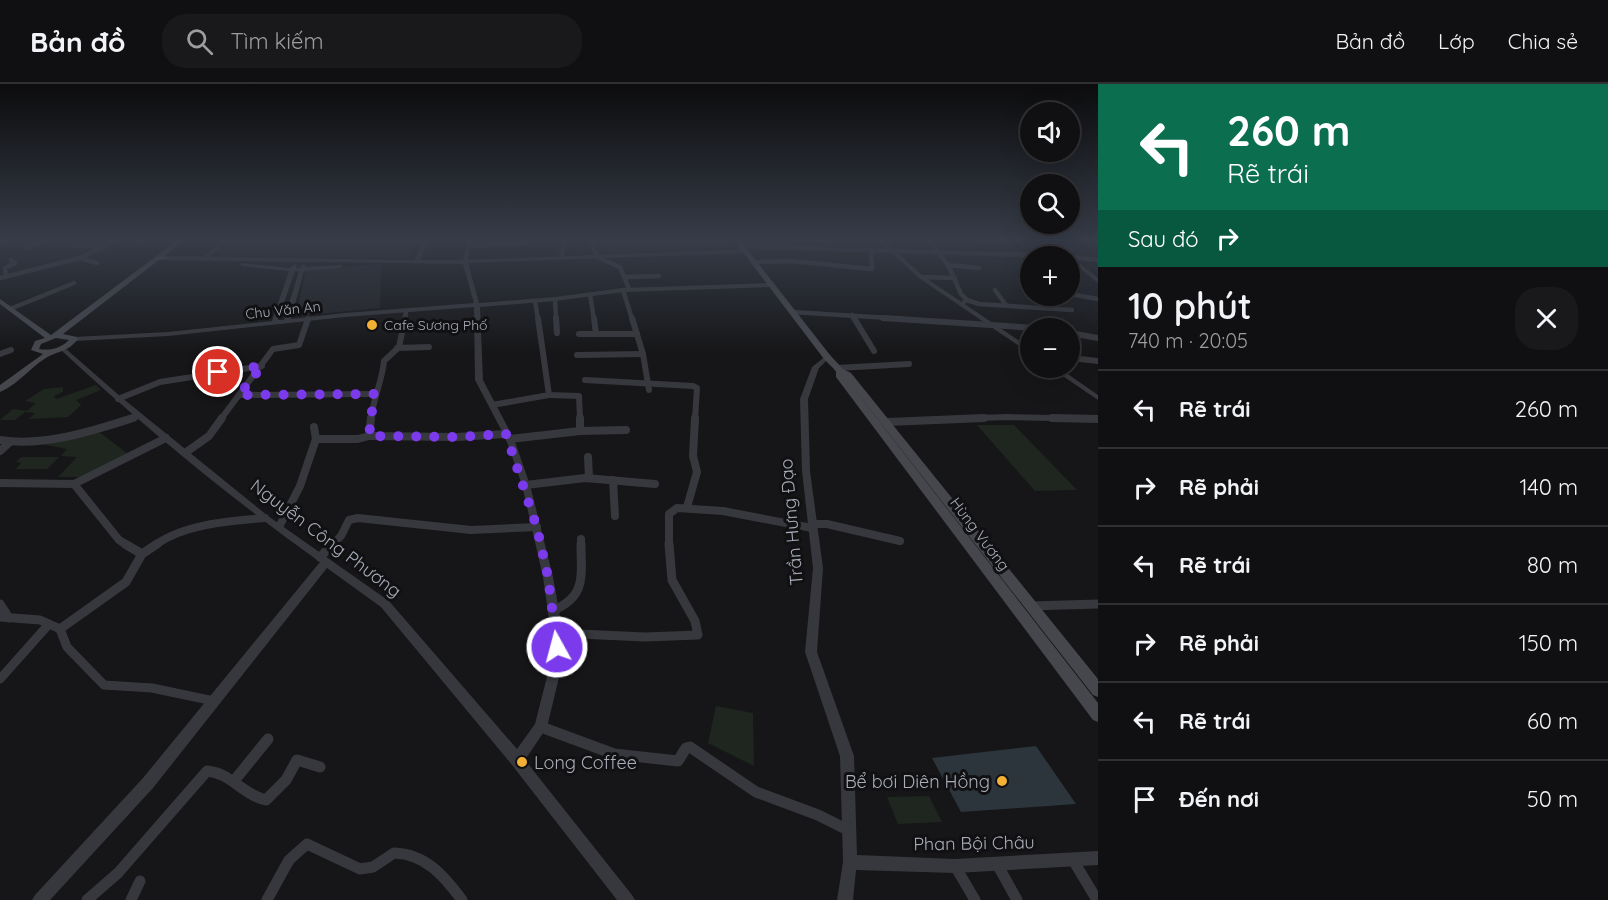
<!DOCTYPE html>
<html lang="vi">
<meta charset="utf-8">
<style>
:root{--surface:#101012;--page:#19191b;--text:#f1f3f6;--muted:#9c9d9f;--line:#303032}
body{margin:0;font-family:Quicksand,sans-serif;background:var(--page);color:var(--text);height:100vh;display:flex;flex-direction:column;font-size:22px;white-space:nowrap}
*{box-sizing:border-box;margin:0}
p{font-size:20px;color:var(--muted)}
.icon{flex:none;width:33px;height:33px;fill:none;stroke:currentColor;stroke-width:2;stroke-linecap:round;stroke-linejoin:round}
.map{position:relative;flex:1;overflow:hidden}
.drawer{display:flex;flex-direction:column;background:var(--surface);width:510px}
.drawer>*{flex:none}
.top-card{background:#0b6e4f;color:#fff;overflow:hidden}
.fabs{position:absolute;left:1020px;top:18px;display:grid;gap:12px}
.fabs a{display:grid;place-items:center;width:60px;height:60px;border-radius:50%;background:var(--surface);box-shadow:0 6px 24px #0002,0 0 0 2px var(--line);font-size:30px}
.pin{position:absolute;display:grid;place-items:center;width:51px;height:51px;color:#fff;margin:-26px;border:3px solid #fff;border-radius:50%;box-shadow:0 2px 6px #0007}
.me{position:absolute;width:66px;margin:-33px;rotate:353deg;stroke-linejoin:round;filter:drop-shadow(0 0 4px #0008)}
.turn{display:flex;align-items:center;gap:21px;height:126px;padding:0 30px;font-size:27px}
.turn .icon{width:78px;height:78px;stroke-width:2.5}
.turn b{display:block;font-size:42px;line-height:51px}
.then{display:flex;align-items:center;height:57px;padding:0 30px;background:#0003;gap:12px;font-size:22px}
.round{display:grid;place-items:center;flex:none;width:63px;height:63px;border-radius:24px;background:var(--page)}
.head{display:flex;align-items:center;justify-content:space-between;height:102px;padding:0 30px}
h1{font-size:36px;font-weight:600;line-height:45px}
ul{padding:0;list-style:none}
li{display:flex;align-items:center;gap:18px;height:78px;padding:0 30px;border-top:2px solid var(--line)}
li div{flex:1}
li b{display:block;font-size:22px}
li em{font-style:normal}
header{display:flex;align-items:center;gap:36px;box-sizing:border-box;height:84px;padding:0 30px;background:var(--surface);border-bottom:2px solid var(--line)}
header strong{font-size:28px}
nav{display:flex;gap:33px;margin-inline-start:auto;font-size:21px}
.search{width:420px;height:54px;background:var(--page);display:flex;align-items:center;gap:15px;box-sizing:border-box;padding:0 21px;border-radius:24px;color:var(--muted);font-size:22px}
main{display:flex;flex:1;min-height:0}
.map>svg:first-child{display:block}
</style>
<header>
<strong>Bản đồ</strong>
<div class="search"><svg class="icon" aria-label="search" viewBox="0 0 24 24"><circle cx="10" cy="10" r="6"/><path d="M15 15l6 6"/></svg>Tìm kiếm</div>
<nav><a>Bản đồ</a><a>Lớp</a><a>Chia sẻ</a></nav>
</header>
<main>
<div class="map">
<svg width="1098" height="816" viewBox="0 0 1098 816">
<rect width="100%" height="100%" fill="#161618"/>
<g fill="#222225">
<path d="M231,155h189l-9,17 -6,2 -184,-3 -5,-3z"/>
<path d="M594,155h129l7,9 -126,6 -4,-2z"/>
<path d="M381,180l-1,44 -84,8 10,-46z"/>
</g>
<g fill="#1e261f">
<path d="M96,301l5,5 -25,10 5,5 -13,12 -39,2 6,-6 -10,-1 -10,8h-15l13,-11 14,2 9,-8 -11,-2 19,-12 19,-2v5l-9,4 2,3z"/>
<path d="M977,341h37l63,65 -42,1z"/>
<path d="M94,344l34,26 -46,23h-24l19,-20 -16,-1 6,-7 -41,-8z"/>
<path d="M21,373h38l-12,12h-31l5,-6 -5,-1z"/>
<path d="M716,622l37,7 1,53 -46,-23z"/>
<path d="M929,712l13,26 -44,2 -11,-27z"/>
</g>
<path fill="#2c353c" d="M1036,662l40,58 -115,8 -29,-54z"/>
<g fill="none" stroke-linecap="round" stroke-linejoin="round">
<g stroke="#37383d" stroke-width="4.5">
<path d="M590,155l7,18 23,10 9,22"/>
<path d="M928,155l20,26 13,29 6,6 -3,2"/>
<path d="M978,155l26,2"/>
<path d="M1096,155l2,2"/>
<path d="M0,159l10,-4"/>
<path d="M137,159l6,-4"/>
<path d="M73,161l31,2"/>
<path d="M468,162l58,-3 3,-4"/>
<path d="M742,162l319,10"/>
<path d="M26,164l20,-9"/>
<path d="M561,173l4,-18"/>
<path d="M1070,173l28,3"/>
<path d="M80,174l17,5"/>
<path d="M204,175l23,-20"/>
<path d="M753,178l38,-1 81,8 -1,-19"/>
<path d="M948,181l31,3"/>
<path d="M6,192l-1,-8 10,-5 -4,-3"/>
<path d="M625,193l34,-1"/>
<path d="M921,193l34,1"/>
<path d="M0,194l80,-20 39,-19"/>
<path d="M623,206l9,29"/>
<path d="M995,206l11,15"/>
<path d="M1070,210l28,5"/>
<path d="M590,211l4,24"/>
<path d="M1049,212l7,12"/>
<path d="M555,215l1,20"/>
<path d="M967,216l12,4 93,6"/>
<path d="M535,217l3,18"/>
<path d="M10,225l64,-26"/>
<path d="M792,228l114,7"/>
<path d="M852,231l3,4"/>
<path d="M405,235l1,-8"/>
</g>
<g stroke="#37383d" stroke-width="6">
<path d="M556,234l1,15"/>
<path d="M594,234l2,16"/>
<path d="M632,234l11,36 6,36"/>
<path d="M854,234l20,33"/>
<path d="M883,234l153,10"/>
<path d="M1070,249l28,5"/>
<path d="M579,250h58"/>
<path d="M397,264l32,-1"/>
<path d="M0,270l11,-4"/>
<path d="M577,271l66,-1"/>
<path d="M1070,274l28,3"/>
<path d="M837,284l72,-4"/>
<path d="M585,296l108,6 4,2 -2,31"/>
<path d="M239,311l135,-1"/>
<path d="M549,311l30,1 1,23"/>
<path d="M118,315l42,-17 102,-16"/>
<path d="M492,321l57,-10 -11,-77"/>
<path d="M128,335l11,-3"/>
<path d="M221,335l52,-70 26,-4 9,-26"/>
<path d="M371,335c2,-20 11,-37 13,-58l15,-14 6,-29"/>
<path d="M948,335l59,-2 91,2"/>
</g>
<g stroke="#37383d" stroke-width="8">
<path d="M580,334v13"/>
<path d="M1052,334l46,1"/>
<path d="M888,338l96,-4"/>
<path d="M314,343l2,12"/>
<path d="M369,352l88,1 49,-3"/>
<path d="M510,355l70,-8 46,-1"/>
<path d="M0,356c44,7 92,-9 133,-22"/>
<path d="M0,367l9,-8"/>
<path d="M185,369l24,-17 13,-18"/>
<path d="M588,373l1,21"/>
<path d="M613,396l2,36"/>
<path d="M0,399l74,1 92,-46"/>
<path d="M74,400l45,56 8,5"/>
<path d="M526,401l59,-7 70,6"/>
<path d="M687,423l10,-35 -4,-16 2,-38"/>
<path d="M812,440h15l73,17"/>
<path d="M279,443l21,-41 16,-47h42l11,-3 2,-18"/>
<path d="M581,455v6"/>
<path d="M155,461c30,-21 74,-24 110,-27"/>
<path d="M332,461l9,-9 8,-16 9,-2 113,12 66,-3"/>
<path d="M669,461v-31l8,-6 46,3 89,17"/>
</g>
<g stroke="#37383d" stroke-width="9">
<path d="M125,460l17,10"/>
<path d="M320,473l13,-13"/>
<path d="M0,520l9,14"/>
<path d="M1031,522l67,-2"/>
<path d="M552,527c35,-15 29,-34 29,-67"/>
<path d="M0,533l40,3 9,4 -49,55"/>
<path d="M49,540l11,5 66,-47 16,-28 15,-10"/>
<path d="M60,545l7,18 37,38 48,3 62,13"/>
<path d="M557,549l88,4 53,-2 -3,-14 -23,-41 -3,-36"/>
</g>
<g stroke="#37383d" stroke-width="11">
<path d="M541,643l73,27 64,7 8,-13 4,-1 66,45 62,23 32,16"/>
<path d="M234,697l34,-42"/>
<path d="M1073,776l24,40"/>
<path d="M997,780l20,36"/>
<path d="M955,782l20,34"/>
<path d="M87,816l31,-27 89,-102c24,2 36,24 59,29l20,-20 11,-20 23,7"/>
<path d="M131,816l9,-19"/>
<path d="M267,816l22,-40 18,-16 53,25 13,-2 21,-14c32,1 50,23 68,47"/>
</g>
<g fill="#37383d" fill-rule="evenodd">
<path d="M424,155h5l-9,21h43l4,-21h4l-3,21 278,-11 3,2 -3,2 -278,10 11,40 76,-6 68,-9 147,-5 3,2 -3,2 -147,5 -68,9 -75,6 3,73 31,59 16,46 23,92 10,56v28l-16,66 -22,33 107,135 3,5h-18l-105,-135 -131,-158 -54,-39 -174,220 -103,112h-18l3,-5 108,-117 177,-216c-91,-65 -177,-136 -259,-212v-2h4l56,49 147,119 121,85 128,148 18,-25 16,-63v-28l-8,-56 -21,-92 -16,-46 -31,-59 -1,-73 -129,10 -177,19 -94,5 -3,-2 3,-2 94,-5 104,-11 17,-50 -48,-5v-2l2,-1 47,5 4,-4 3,2 -1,2h4l3,-4 2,1v2l37,-2 1,1 -3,2 -36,3 -13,48 54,-6 129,-10 -11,-39 -300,-4 -3,-2 3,-2 251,4zM295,187h4l-15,49h-6z"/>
<path d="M877,155h5l41,37 107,72v5l-2,-1 -109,-74z"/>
<path d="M1047,155h5l18,17 28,22v5l-28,-23v-4h-5z"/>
<path d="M827,271l3,2 -11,11 -11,31 2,72 13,97 -6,84 37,104 3,99 98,4 143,-8v14l-143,8 -99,-3 -3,30h-16l6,-38 -3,-106 -35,-104 8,-84 -11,-97 -2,-72 12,-32z"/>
<path d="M1051,284h8l39,27v5z"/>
</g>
<g fill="#45474d" fill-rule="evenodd">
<path d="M179,155h7l-123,95 14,3 1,2c-7,9 -13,11 -24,15 -19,7 -34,30 -54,38v-7l43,-31 -12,-4 4,-9 10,-3 -45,-34v-5l51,36zM56,254l13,2c-8,8 -18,11 -30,9l2,-5z"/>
<path d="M733,155h6l91,116 13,14 8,4 247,306v18l-5,-2 -249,-319 254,327v19l-5,-2 -257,-343v-6l-12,-12z"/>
</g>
<path fill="#53555c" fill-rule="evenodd" d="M163,172l4,2 -2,1 -6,1 -4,-2z"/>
</g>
<linearGradient id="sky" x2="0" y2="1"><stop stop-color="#0c0c0d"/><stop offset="0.58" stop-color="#363c48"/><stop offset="1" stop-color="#363c48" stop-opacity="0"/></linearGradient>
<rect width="1098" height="269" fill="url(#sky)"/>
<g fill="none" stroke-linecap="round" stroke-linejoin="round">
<path stroke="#7c3aed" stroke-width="10" stroke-dasharray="0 18" d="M218,288l44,-6 -23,29 135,-1 -5,42 89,1 48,-3 31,94 11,49 9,70"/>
</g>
<g fill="#f2b134" stroke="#111113" stroke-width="2">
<circle cx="372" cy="241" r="6"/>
<circle cx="522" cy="678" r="6"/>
<circle cx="1002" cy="697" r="6"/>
</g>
<g text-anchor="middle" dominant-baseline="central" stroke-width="6" stroke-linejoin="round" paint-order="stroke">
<g font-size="14" fill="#a8adb8" stroke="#111113">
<text transform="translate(283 226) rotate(-6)">Chu Văn An</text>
</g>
<g font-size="14" fill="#a8adb8" stroke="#111113" text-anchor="start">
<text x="384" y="241">Cafe Sương Phố</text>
</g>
<g font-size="15" fill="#a8adb8" stroke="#111113">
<text transform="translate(980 450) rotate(53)">Hùng Vương</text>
</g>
<g font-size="18" fill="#a8adb8" stroke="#111113">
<text transform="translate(791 438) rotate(-95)">Trần Hưng Đạo</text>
<text transform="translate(326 454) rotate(37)">Nguyễn Công Phương</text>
<text transform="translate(974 759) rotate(-1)">Phan Bội Châu</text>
</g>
<g font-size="18" fill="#a8adb8" stroke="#111113" text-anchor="start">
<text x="534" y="678">Long Coffee</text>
<text x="990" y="697" text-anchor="end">Bể bơi Diên Hồng</text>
</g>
</g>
</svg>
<div class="fabs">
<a><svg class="icon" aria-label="sound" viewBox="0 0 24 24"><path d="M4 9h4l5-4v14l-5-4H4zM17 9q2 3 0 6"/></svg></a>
<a><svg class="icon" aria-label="search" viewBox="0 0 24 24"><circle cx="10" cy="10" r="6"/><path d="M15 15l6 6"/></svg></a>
<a>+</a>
<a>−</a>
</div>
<div class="pin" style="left:218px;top:288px;background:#d93025"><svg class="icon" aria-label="arrive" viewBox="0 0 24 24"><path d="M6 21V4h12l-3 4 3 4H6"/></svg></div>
<svg class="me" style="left:557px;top:563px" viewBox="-20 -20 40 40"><circle r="17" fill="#7c3aed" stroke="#fff" stroke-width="3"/><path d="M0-11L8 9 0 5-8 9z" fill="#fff"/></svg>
</div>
<section class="drawer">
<div class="top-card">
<div class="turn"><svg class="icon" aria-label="left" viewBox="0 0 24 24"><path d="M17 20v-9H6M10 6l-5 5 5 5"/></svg><div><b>260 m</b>Rẽ trái</div></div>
<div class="then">Sau đó<svg class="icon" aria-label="right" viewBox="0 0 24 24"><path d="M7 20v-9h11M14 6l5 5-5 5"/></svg></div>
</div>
<div class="head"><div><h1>10 phút</h1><p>740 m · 20:05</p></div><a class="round"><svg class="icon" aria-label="close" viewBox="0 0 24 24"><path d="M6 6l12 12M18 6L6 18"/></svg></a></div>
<ul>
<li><svg class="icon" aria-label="left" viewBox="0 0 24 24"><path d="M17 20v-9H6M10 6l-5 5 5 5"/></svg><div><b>Rẽ trái</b></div><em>260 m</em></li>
<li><svg class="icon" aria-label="right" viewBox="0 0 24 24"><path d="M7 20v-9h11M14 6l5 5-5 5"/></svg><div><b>Rẽ phải</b></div><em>140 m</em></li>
<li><svg class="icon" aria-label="left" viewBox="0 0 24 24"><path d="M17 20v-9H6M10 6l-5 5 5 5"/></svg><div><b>Rẽ trái</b></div><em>80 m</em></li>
<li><svg class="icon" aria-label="right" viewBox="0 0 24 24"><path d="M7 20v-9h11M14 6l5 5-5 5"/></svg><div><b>Rẽ phải</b></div><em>150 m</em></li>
<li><svg class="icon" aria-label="left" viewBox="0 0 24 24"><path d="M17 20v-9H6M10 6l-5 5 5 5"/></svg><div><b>Rẽ trái</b></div><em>60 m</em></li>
<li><svg class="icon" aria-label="arrive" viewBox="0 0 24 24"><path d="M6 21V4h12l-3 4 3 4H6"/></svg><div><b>Đến nơi</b></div><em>50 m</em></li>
</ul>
</section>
</main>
